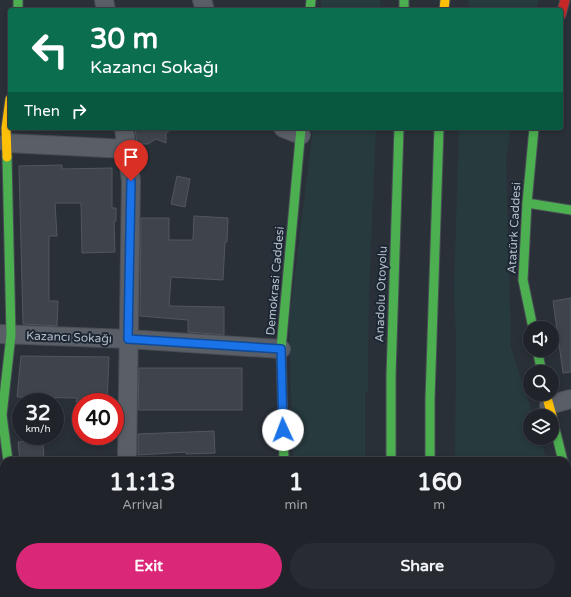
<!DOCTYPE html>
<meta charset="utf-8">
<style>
:root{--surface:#20242a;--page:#282c32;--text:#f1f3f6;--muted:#a2a4a8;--line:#3d4147;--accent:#db2777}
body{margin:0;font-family:"Varela Round",sans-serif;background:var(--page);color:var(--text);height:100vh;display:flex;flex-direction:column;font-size:15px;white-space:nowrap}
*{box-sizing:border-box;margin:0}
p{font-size:13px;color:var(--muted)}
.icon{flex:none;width:22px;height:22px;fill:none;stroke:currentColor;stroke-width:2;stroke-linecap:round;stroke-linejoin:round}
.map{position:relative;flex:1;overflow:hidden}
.panel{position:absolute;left:0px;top:457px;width:571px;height:140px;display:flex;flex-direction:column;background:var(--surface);border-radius:12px 12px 0 0;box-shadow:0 2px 6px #0003,0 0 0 1px var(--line)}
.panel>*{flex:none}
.banner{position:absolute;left:8px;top:8px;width:555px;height:122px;border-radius:4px;box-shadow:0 2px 6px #0003,0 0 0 1px var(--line);background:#0b6e4f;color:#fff;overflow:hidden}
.tools{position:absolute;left:523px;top:321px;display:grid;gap:8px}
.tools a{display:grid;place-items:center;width:36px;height:36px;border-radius:50%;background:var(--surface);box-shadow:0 2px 6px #0003,0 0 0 1px var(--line);font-size:20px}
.speed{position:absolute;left:12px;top:393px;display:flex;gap:8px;font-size:20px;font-weight:700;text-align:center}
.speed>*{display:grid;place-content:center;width:52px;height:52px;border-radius:50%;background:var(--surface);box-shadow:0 2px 6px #0003,0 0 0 1px var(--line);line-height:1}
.speed small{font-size:10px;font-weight:400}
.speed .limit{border:6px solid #d22;background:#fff;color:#111}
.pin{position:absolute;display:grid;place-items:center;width:34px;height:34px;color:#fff;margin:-41px -17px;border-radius:50% 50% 50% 0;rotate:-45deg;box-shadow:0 0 4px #0007}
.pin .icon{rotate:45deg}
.me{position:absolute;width:44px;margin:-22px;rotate:358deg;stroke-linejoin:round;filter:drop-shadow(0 0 3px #0008)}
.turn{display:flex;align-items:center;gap:14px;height:84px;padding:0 16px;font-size:18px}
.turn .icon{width:52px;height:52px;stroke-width:2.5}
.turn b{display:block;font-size:28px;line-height:34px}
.then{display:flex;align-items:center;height:38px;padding:0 16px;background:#0003;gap:8px;font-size:15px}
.eta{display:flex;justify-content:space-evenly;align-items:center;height:68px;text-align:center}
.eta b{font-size:24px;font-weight:700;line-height:28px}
.button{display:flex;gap:8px;margin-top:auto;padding:8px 16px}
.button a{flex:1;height:46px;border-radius:24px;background:var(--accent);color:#fff;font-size:16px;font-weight:700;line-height:46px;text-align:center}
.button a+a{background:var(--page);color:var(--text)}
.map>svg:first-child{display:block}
</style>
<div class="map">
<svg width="571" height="597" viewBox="0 0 571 597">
<rect width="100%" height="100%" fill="#2a3038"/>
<g fill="#273a3e">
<path d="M321,0h59l1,10h-60z"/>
<path d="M469,0h70l-3,10h-67z"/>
<path d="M313,128h63l-7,165 -1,99h-3v69h-72l-4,-138z"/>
<path d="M459,128h52l-5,29 5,190 22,69h-3v22h10l7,23h-92l1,-118 -2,-58z"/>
<path d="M567,551l4,19v27h-114v-4h110z"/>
<path d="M296,593h71l1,4h-72z"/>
</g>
<g fill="#3f444c" stroke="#52575f">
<path d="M135,128h38l-7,5v10l-10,-4 -8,5h-11z"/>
<path d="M62,165v4l50,-1v40h4v13h-2l1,31 -33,1 -1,-50h-26l2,33h-8v65h9l-1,25 -34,-2 -4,-158z"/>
<path d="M177,176l13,3 -5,28 -14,-3z"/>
<path d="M194,216l34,2 -1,24h-2l-2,38 -52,-3 -2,29 55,1v28l-36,-3v-12l-48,-4 1,-98h28v22h24z"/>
<path d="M571,298v74l-8,1 -10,-72z"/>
<path d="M21,356l88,1 -2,45h-31l1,-4 -60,-1z"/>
<path d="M139,368h103v42h-104z"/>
<path d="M214,431l1,22 -29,1v-2l-48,3v-21z"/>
<path d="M43,440l1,21h-24l-2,-19z"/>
</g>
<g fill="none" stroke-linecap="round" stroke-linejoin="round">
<defs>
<g id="street">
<path d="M104,0l2,10"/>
<path d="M202,0l3,10"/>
<path d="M124,128l7,53 -4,280"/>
<path d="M283,128l18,7"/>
<path d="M7,143l120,6"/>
<path d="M0,334l128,5 153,10"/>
<path d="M549,405l22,-6"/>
<path d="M0,501h4"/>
<path d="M128,593v4"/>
</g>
<g id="fast">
<path d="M18,0v10"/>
<path d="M404,0v10"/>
<path d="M310,10l1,-10"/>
<path d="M7,157l4,178 -9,80 6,46"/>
<path d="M527,203l44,7"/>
<path d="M533,328l-10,-48 4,-77 7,-75"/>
<path d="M537,350l5,22"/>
<path d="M552,417l11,44"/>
<path d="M284,461l-3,-112 20,-221"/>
<path d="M391,461v-85l8,-248"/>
<path d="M430,461v-62l9,-271"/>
<path d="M567,481l4,19"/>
<path d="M24,593l1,4"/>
<path d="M287,593v4"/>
<path d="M393,593l1,4"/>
<path d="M434,593v4"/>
</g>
<g id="slow">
<path d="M444,10l1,-10"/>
<path d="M7,157l-1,-29 4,-29"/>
<path d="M546,394l6,22"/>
</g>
<path id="jam" d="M561,15l4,-15"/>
</defs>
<use href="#street" stroke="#484c55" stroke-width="20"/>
<use href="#fast" stroke="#484c55" stroke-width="11"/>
<use href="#slow" stroke="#484c55" stroke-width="11"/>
<use href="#jam" stroke="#484c55" stroke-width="11"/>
<use href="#street" stroke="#5a5e66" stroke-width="18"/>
<use href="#fast" stroke="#4caf50" stroke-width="9"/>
<use href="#slow" stroke="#ffc107" stroke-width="9"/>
<use href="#jam" stroke="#c62828" stroke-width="9"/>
</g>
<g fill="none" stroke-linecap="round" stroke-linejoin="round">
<defs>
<path id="route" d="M131,181l-3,158 153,10 2,81"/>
</defs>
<use href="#route" stroke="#114b97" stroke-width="10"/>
<use href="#route" stroke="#1a73e8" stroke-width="7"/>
</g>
<g text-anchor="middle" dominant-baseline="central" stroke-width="4" stroke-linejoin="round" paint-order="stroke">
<g font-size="12" fill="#b4bcc9" stroke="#1d2633">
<text transform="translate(514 228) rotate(-87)">Atatürk Caddesi</text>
<text transform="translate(275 281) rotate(-85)">Demokrasi Caddesi</text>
<text transform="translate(381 294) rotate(-88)">Anadolu Otoyolu</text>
<text transform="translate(69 337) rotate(2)">Kazancı Sokağı</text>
</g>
</g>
</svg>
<div class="tools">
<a><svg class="icon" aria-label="sound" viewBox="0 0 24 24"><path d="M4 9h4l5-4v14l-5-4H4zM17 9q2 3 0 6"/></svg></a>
<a><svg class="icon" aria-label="search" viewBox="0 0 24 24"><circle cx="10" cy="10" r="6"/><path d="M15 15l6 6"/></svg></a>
<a><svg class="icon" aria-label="layers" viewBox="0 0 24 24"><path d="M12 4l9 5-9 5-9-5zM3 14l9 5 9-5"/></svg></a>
</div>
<div class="speed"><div>32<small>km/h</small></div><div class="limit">40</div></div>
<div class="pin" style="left:131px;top:181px;background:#d93025"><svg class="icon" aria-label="arrive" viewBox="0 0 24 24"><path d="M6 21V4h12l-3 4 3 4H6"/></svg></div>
<svg class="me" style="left:283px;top:430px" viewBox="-20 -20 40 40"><circle r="19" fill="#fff"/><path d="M0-13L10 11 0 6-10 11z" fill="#1a73e8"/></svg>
<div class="banner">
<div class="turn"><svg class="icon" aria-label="left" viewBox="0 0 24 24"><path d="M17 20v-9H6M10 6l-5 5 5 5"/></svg><div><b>30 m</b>Kazancı Sokağı</div></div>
<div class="then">Then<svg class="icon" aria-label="right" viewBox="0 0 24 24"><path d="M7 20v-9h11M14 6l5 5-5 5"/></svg></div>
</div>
<section class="panel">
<div class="eta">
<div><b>11:13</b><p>Arrival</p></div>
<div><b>1</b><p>min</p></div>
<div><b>160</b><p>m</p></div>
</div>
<div class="button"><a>Exit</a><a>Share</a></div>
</section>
</div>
